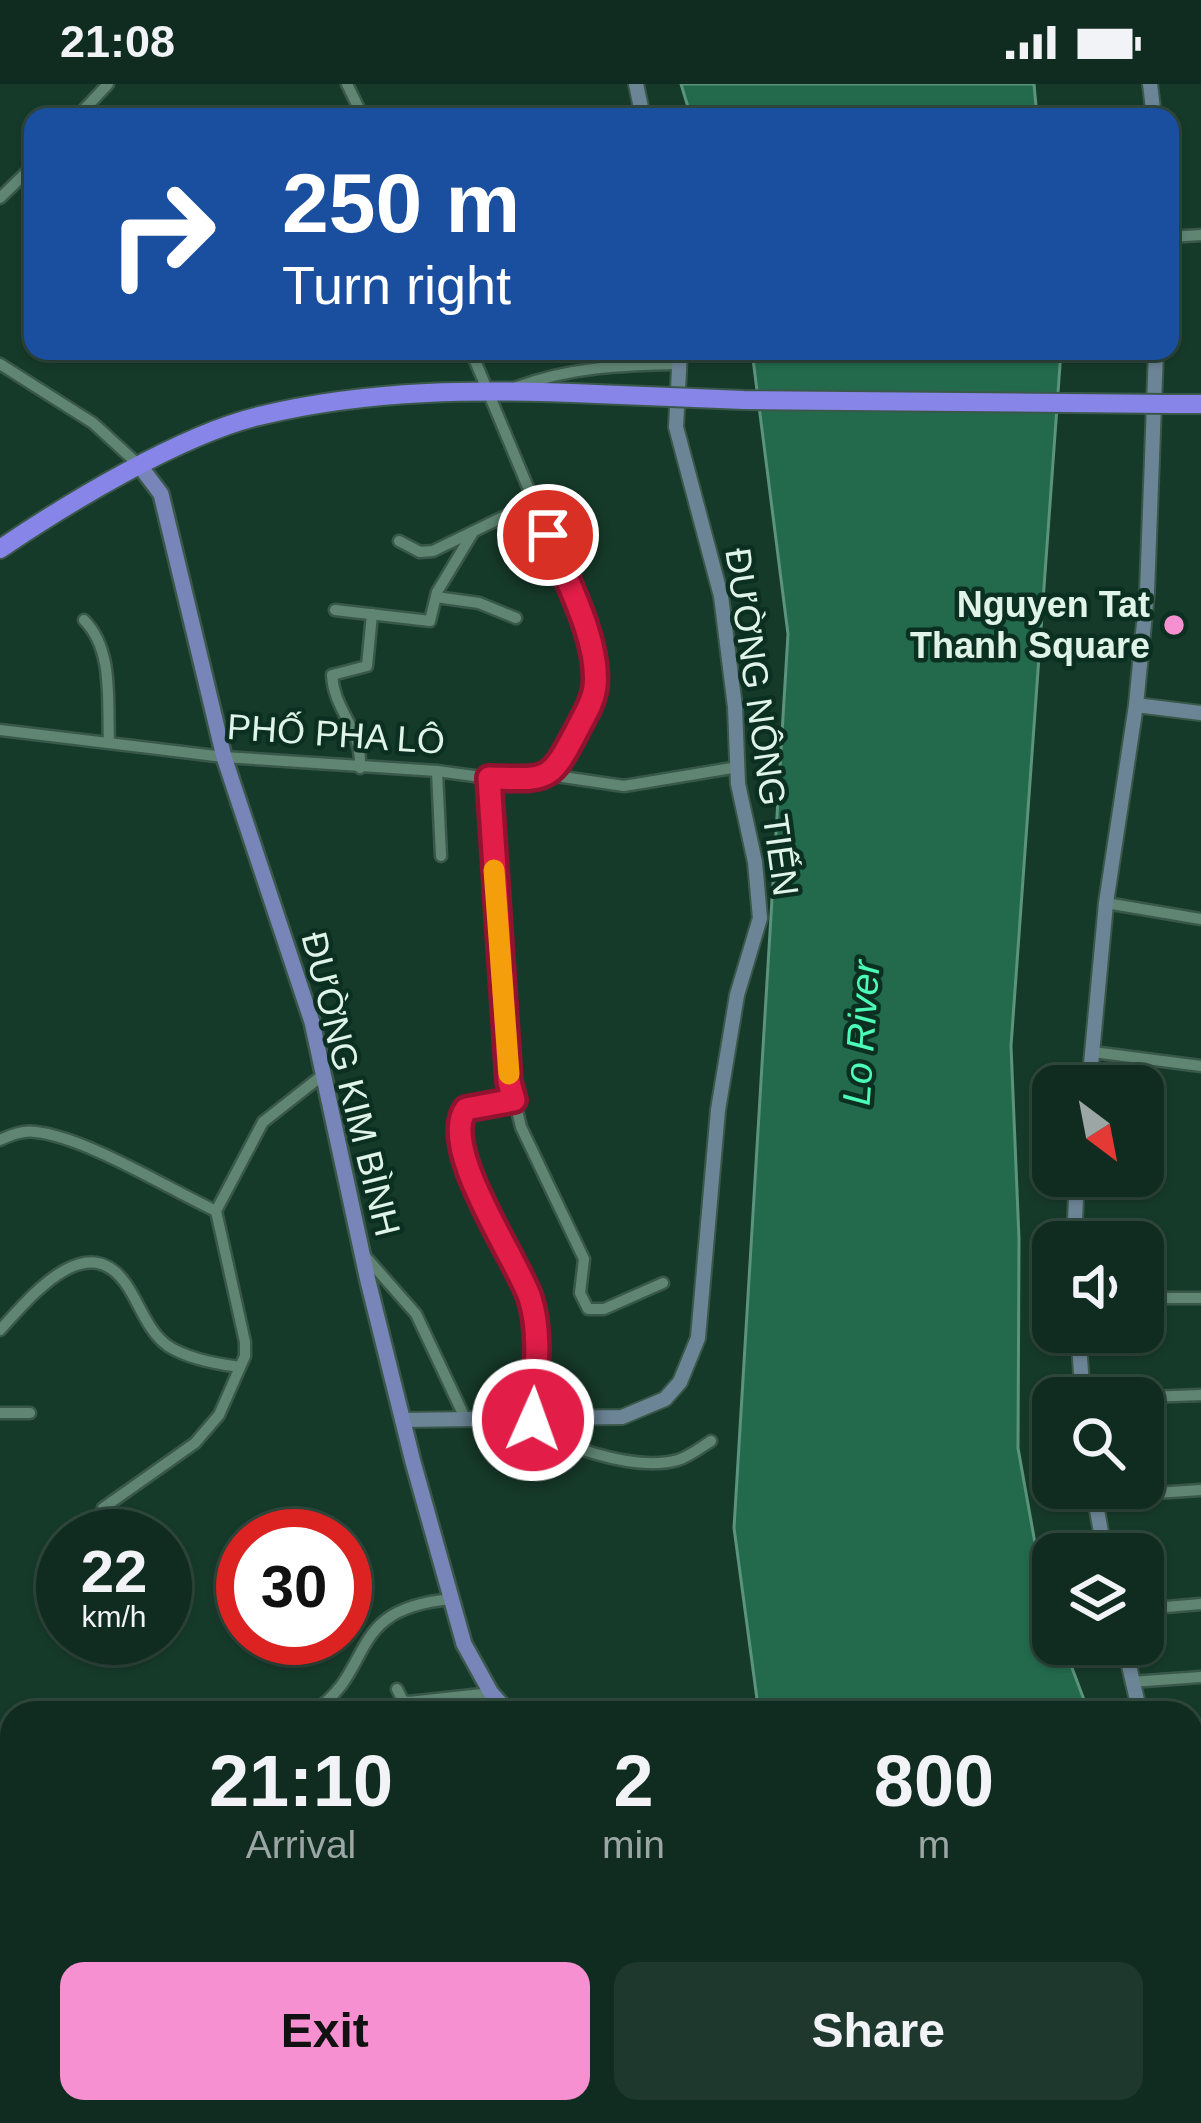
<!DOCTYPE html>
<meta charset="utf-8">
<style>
:root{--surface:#102c20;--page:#1e382d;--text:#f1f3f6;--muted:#9ca7a5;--line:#30483e;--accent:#f690d0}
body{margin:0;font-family:Arial,sans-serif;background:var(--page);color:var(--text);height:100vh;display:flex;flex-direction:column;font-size:45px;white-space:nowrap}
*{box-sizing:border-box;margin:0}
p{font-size:39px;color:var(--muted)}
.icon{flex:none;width:66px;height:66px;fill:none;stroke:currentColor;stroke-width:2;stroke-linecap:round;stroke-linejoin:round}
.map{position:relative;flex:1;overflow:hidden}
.details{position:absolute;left:0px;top:1617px;width:1203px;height:423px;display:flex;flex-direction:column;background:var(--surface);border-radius:36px 36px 0 0;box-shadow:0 3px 9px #0004,0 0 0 3px var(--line)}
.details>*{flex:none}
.top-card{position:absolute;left:24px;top:24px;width:1155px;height:252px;border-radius:24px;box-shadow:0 3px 9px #0004,0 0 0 3px var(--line);background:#1a4fa0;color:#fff;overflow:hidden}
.needle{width:78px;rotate:148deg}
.fabs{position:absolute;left:1032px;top:981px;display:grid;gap:24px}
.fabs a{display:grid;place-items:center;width:132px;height:132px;border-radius:24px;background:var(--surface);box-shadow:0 3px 9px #0004,0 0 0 3px var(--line);font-size:60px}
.speed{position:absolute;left:36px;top:1425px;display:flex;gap:24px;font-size:60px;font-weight:700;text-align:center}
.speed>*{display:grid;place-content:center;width:156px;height:156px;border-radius:50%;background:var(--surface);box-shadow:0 3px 9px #0004,0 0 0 3px var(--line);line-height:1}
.speed small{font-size:30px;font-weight:400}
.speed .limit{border:18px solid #d22;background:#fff;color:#111}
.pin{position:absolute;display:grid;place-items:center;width:102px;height:102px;color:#fff;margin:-51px;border:6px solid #fff;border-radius:50%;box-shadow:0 3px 12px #0007}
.me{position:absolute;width:132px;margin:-66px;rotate:2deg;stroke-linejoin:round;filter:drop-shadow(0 0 9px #0008)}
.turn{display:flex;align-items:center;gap:42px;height:252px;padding:0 60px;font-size:54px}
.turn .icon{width:156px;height:156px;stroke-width:2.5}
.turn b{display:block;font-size:84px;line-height:102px}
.eta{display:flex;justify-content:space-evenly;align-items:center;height:204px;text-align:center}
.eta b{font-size:72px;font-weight:600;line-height:84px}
.primary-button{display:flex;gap:24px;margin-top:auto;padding:24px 60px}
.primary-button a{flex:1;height:138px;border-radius:24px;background:var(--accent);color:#111;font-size:48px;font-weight:600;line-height:138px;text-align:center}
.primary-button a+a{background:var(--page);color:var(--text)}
.status{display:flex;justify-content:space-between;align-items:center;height:84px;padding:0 60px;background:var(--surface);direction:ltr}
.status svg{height:33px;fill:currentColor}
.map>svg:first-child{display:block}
</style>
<div class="status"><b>21:08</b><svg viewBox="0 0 49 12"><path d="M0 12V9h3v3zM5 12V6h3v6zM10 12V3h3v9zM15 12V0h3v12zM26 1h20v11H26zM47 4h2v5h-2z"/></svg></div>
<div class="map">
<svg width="1201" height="2039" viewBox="0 0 1201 2039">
<rect width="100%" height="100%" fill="#163a2a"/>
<g fill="#236a4d" stroke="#5b937c" stroke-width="3">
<path d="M681,0h353l3,33h-346z"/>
<path d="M752,267h309l-50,695 8,193 -1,209 27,151 8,20v25h10l26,69h-325l-7,-14 -23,-171 54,-894z"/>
<path d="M1191,1860l10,16v163h-155l-11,-11h156z"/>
</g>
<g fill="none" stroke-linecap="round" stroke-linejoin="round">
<defs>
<g id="street">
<path d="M347,0l16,33"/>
<path d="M77,33l31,-33"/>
<path d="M0,114l33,-32"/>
<path d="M1170,153l31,-2"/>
<path d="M471,267l104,249 11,30 9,53 -2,12 -35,71 -8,8"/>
<path d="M0,280l93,59 47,43"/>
<path d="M517,303c53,-20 106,-22 162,-23"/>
<path d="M399,457l21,11 13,-1 101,-49"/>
<path d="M436,513l43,6 37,15"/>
<path d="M335,526l95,11 7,-29 35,-58"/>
<path d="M84,536c30,30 23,81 25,121"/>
<path d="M0,646l224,27 213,14 52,7 45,1 15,-4 75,11 114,-19"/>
<path d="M360,684c2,-41 -26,-56 -28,-93l35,-9 5,-52"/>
<path d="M437,687l4,85"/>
<path d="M489,694l21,304 11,45 63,132 -4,34 8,16h16l59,-26"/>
<path d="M1106,819l95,16"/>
<path d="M1093,968l108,14"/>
<path d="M515,1016l-49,9c-28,38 51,151 64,189 12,37 4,83 3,122"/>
<path d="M0,1056c11,-5 23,-10 36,-8 49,5 133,57 180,79"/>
<path d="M365,1172l51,58 50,106"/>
<path d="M1143,1214h58"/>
<path d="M0,1246c28,-30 86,-104 126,-46 14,20 21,47 42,62 20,13 48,18 72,21"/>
<path d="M1121,1314l80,-3"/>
<path d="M0,1329h30"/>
<path d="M516,1336c39,23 116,53 162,40 12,-4 22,-12 33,-19"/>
<path d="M1095,1413l106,-7"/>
<path d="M95,1452l8,-28 92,-65 24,-28 26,-59v-14l-29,-131 47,-89 61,-48"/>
<path d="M1143,1525l58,-5"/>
<path d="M1131,1598l70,-5"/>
<path d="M397,1605l6,12 6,1 82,-9"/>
<path d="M311,1629c67,-42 31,-105 142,-114"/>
<path d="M0,1707l12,-5"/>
</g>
<g id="secondary">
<path d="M636,0l7,33"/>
<path d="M1150,0l4,33"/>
<path d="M1136,621l65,8"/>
<path d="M1089,1002l17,-183 30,-198 11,-113 9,-241"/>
<path d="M1074,1158l3,-66"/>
<path d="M1078,1248l5,66"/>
<path d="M402,1336l220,-3 43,-18 15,-17 18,-44 20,-228 19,-115 23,-77 -5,-56 -17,-78 -3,-77 -14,-111 -45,-169 4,-76"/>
<path d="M1093,1404l12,66"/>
<path d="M1124,1560l16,69"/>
<path d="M1191,1738l10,13"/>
<path d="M439,2039l16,-11"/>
</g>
<g id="primary">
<path d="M140,382l21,28 63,263 88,265 56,259 45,181 51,182 27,49 18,20"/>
<path d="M938,2028l7,11"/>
</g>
<g id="highway">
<path d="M1171,320h30"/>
<path d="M0,465c68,-46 180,-114 259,-133 110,-27 225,-27 337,-22"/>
</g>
</defs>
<use href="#street" stroke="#3a584a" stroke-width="15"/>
<use href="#secondary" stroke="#3a584a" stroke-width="18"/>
<use href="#primary" stroke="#3a584a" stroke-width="20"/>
<use href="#highway" stroke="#3a584a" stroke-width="22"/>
<use href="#street" stroke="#608573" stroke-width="10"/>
<use href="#secondary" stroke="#6c8596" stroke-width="14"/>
<use href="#primary" stroke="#7785b9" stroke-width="15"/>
<use href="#highway" stroke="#8785e7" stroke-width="18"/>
<defs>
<path id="highway-bridge" d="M596,310l148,6 427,4"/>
</defs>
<use href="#highway-bridge" stroke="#3a584a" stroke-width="22" stroke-linecap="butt"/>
<use href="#highway-bridge" stroke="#8785e7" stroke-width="18"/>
</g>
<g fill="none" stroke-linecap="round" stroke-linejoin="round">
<defs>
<path id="route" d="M533,1336c2,-39 9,-85 -3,-122 -13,-39 -92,-151 -64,-189l48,-9 -5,-18 -20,-304c59,1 60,6 88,-48 7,-14 16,-27 18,-43 5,-46 -30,-110 -47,-152"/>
</defs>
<use href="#route" stroke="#92132f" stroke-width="30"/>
<use href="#route" stroke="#e11d48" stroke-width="21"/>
<path stroke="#f59e0b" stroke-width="21" d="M494,786l15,204"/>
</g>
<circle fill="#f690d0" stroke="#0b3021" stroke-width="4.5" cx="1174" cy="541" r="12"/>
<g text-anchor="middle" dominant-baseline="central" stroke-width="9" stroke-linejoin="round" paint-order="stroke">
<g font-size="36" font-weight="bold" fill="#dff3e8" stroke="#0b3021" text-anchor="end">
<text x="1150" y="520">Nguyen Tat<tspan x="1150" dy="41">Thanh Square</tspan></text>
</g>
<g font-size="36" fill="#dff3e8" stroke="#0b3021">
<text transform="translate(762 638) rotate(82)">ĐƯỜNG NÔNG TIẾN</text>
<text transform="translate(336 650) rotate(4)">PHỐ PHA LÔ</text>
<text transform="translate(351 1000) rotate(76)">ĐƯỜNG KIM BÌNH</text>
</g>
<g font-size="39" font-style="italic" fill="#4bfdb8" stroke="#0b3021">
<text transform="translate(861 949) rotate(-86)">Lo River</text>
</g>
</g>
</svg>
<div class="fabs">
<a><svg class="needle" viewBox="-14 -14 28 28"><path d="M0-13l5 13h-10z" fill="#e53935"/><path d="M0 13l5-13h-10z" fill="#9ca7a5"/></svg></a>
<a><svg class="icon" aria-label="sound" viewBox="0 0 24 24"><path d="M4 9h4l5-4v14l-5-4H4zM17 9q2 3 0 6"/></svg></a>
<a><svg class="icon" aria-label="search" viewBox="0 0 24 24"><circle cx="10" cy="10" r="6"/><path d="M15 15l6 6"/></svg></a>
<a><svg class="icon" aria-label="layers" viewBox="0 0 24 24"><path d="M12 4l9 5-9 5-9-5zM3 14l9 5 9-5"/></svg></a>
</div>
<div class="speed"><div>22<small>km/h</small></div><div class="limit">30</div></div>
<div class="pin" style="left:548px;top:451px;background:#d93025"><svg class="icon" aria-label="arrive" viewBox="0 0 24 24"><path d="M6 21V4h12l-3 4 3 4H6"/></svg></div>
<svg class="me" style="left:533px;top:1336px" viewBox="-20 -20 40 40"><circle r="17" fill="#e11d48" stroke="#fff" stroke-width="3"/><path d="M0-11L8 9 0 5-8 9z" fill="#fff"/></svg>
<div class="top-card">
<div class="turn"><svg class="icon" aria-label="right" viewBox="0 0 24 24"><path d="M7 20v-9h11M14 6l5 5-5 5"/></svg><div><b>250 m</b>Turn right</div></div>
</div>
<section class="details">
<div class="eta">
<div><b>21:10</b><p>Arrival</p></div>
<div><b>2</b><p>min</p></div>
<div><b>800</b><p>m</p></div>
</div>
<div class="primary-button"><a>Exit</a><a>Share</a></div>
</section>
</div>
